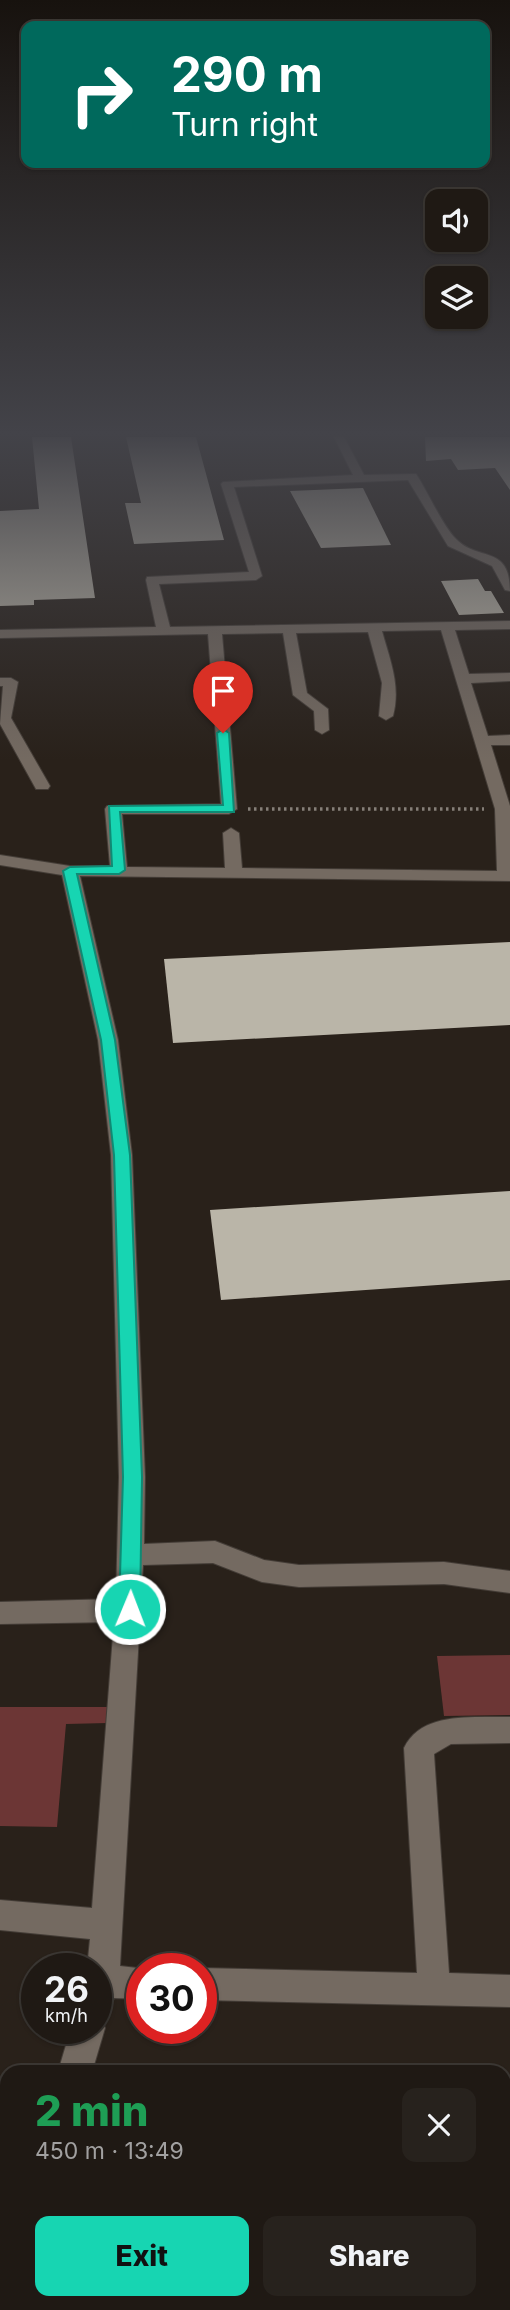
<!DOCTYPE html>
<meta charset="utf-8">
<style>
:root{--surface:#1f1914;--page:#27221d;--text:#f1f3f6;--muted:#a1a0a0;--line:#3c3834;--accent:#17d5b2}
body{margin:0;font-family:Inter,sans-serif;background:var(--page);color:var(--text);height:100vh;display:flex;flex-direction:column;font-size:26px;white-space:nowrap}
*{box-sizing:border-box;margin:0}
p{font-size:23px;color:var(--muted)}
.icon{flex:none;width:38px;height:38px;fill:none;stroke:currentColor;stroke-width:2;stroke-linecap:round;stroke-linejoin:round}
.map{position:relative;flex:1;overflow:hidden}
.details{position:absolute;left:0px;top:2065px;width:511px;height:245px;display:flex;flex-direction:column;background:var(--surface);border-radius:21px 21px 0 0;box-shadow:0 2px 5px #0004,0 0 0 2px var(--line)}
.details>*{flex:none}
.hud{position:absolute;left:21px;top:21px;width:469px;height:147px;border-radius:14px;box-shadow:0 2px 5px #0004,0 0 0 2px var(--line);background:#00695c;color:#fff;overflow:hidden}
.fabs{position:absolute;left:425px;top:189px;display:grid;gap:14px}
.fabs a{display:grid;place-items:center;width:63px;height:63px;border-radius:14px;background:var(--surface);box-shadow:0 2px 5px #0004,0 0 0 2px var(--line);font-size:35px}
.speed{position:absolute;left:21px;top:1953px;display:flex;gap:14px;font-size:35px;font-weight:700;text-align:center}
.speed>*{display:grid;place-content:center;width:91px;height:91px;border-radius:50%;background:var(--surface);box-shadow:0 2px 5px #0004,0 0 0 2px var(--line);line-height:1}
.speed small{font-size:18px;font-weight:400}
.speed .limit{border:10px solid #d22;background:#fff;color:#111}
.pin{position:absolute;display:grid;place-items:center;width:60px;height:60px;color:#fff;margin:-72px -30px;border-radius:50% 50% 50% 0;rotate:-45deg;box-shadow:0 0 7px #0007}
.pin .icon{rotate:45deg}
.me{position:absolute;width:77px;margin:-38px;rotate:1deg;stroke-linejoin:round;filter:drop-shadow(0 0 5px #0008)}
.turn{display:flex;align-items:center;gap:24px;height:147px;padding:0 35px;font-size:32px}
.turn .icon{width:91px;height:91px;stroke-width:2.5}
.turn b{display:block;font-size:49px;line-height:60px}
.round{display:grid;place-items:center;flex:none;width:74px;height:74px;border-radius:14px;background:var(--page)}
.headline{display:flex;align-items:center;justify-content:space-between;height:119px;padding:0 35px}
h1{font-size:42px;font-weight:800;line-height:52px;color:#1e9e55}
.action{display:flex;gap:14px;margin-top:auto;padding:14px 35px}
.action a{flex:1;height:80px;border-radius:14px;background:var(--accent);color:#111;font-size:28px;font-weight:800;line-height:80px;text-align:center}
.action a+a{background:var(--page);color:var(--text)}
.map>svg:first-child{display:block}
</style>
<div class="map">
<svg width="510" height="2310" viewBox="0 0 510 2310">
<rect width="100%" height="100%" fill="#29211a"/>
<g fill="#6c3635">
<path d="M510,1655v60l-66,1 -7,-60z"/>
<path d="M0,1707h108v16l-42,1 -9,103 -57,-1z"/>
</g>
<g fill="#bab5a8">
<path d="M32,437h39l24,161 -61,2v5l-34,1v-95l39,-2z"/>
<path d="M126,437h70l28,103 -90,4 -9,-41h16z"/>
<path d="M425,437h85v53l-15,-22 -37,2 -7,-11 -25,2z"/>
<path d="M363,488l28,57 -70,3 -31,-57z"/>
<path d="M478,579l7,12h6l13,22 -45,2 -18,-34z"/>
<path d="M510,942v83l-337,18 -9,-84z"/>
<path d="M510,1191v89l-289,20 -11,-90z"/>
</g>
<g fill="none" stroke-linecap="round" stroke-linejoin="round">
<defs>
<g id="minor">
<path d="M334,437h10l20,38 52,-1c12,18 26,51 40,65 22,23 54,5 54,52l-5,-1 -13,-24 -44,-20 -40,-66 -174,7 28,89 -6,4 -97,4 11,43 340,-6v8l-55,1 14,44 41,-1v8l-39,2 17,53 22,-1v10h-19l19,61v75l-430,-5 38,164 14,115 13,322 -1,67 71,-3 49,19 35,5 145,-3 66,9v22l-66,-9 -145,3 -37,-5 -49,-19 -70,2 -23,401 26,3h-4v30l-28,-1 -6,16 -8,3 5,11 -13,44h-34l13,-44h25v-59h-9l3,-30 -90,-9v-30l92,8 22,-286 -114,2v-22l116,-3 3,-122 -8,-322 -13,-115 -36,-165 -62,-10v-10l70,11h40l-5,-57 2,-3 114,-2 -13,-170 -208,4v-8l156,-3 -10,-47 1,-3 102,-5 -28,-88 2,-2 130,-7zM441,630l54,179 2,62 -255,-3 -3,-35 -8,-5 -8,5 2,35 -98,-1 -5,-53h107l8,-5 -15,-175 61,-1 10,62 21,16 1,19 7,4 7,-4 -1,-21 -21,-16 -11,-60 72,-1 14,51 -3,33 7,4 7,-4c8,-30 -3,-56 -11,-85z"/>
<path d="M0,678h11l7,4 -7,36 39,68 -2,3h-12l-36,-65 3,-38h-3z"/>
<path d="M510,1717v26l-59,1 -17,10 15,219 61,2v32l-309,-7v-32l216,5 -13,-225c18,-38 72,-30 106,-31z"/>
<path d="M0,2215l7,2v36l-7,-2z"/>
<path d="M7,2272v31h15l-2,7h-20v-35z"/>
</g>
</defs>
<use href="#minor" stroke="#443d37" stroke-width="2"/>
<path stroke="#857f78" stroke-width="3.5" stroke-dasharray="2.5 3.5" stroke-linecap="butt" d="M248,809h236"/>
<use href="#minor" fill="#746a61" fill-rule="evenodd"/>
</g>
<linearGradient id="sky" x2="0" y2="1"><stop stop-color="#17120e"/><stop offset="0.57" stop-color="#434349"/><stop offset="1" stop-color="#434349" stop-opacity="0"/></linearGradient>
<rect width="510" height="760" fill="url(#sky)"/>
<path fill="#17d5b2" stroke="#0f8a74" stroke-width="2" d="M223,729l6,4 5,79h-114l5,58 -6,4h-42l38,166 15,115 12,322 -2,132 -3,7 -7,2 -8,-2 -3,-7 4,-132 -9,-322 -13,-115 -38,-169 7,-4 42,-1 -3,-60 114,-1 -6,-72z"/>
</svg>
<div class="fabs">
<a><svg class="icon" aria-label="sound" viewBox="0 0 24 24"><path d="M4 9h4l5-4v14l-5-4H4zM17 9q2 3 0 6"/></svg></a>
<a><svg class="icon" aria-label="layers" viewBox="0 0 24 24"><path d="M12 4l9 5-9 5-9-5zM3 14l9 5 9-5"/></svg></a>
</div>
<div class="speed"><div>26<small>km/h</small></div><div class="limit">30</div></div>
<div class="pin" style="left:223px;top:733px;background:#d93025"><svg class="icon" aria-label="arrive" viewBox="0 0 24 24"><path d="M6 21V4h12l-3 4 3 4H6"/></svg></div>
<svg class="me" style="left:130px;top:1609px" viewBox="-20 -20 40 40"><circle r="17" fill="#17d5b2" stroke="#fff" stroke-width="3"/><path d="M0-11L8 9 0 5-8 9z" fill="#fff"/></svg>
<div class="hud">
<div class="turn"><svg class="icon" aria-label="right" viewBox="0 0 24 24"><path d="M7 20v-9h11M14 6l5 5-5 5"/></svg><div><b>290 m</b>Turn right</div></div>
</div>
<section class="details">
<div class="headline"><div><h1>2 min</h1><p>450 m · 13:49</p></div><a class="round"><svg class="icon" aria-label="close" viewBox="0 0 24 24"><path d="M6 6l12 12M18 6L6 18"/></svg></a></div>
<div class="action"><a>Exit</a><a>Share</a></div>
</section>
</div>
